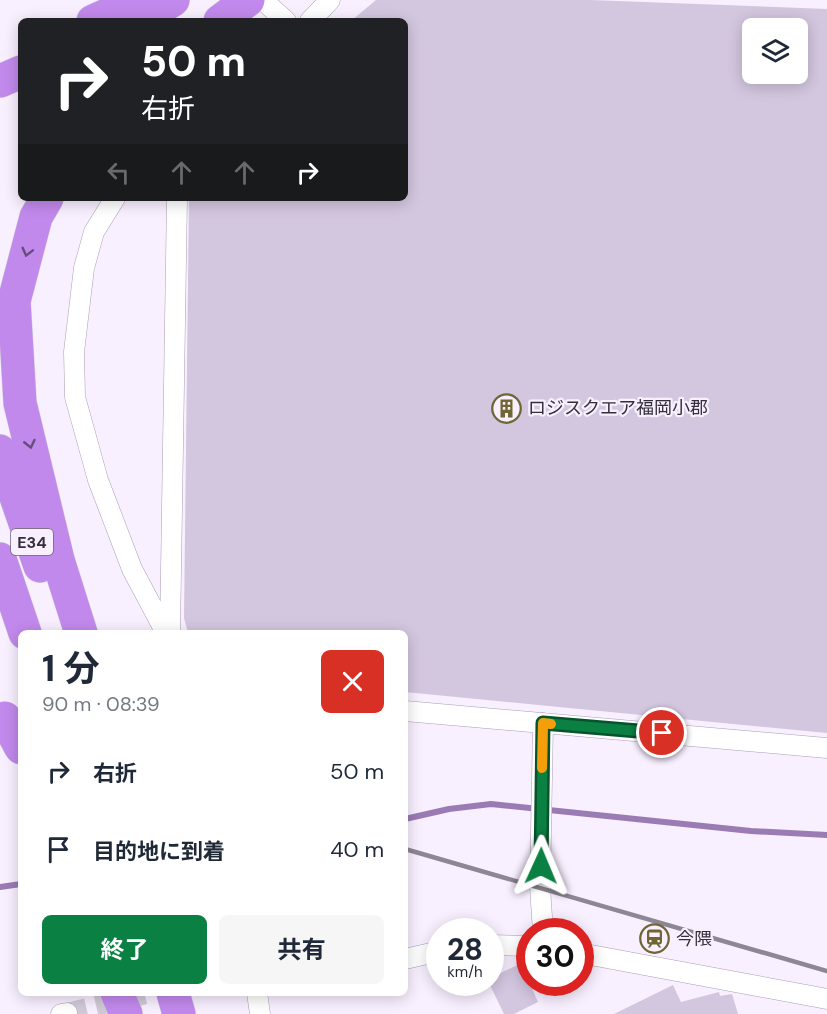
<!DOCTYPE html>
<html lang="ja">
<meta charset="utf-8">
<style>
:root{--surface:#fff;--page:#f6f6f7;--text:#1f2937;--muted:#747a83;--accent:#0b8043}
body{margin:0;font-family:"DM Sans","Noto Sans JP",sans-serif;background:var(--page);color:var(--text);height:100vh;display:flex;flex-direction:column;font-size:22px;white-space:nowrap}
*{box-sizing:border-box;margin:0}
p{font-size:20px;color:var(--muted)}
.icon{flex:none;width:33px;height:33px;fill:none;stroke:currentColor;stroke-width:2;stroke-linecap:round;stroke-linejoin:round}
.map{position:relative;flex:1;overflow:hidden}
.drawer{position:absolute;left:18px;top:630px;width:390px;height:366px;display:flex;flex-direction:column;background:var(--surface);border-radius:9px;box-shadow:0 3px 15px #0003}
.drawer>*{flex:none}
.guide{position:absolute;left:18px;top:18px;width:390px;height:183px;border-radius:9px;box-shadow:0 3px 15px #0003;background:#202124;color:#fff;overflow:hidden}
.controls{position:absolute;left:742px;top:18px;display:grid;gap:12px}
.controls a{display:grid;place-items:center;width:66px;height:66px;border-radius:9px;background:var(--surface);box-shadow:0 3px 15px #0003;font-size:30px}
.speed{position:absolute;left:426px;top:918px;display:flex;gap:12px;font-size:30px;font-weight:700;text-align:center}
.speed>*{display:grid;place-content:center;width:78px;height:78px;border-radius:50%;background:var(--surface);box-shadow:0 3px 15px #0003;line-height:1}
.speed small{font-size:15px;font-weight:400}
.speed .limit{border:9px solid #d22;background:#fff;color:#111}
.pin{position:absolute;display:grid;place-items:center;width:51px;height:51px;color:#fff;margin:-26px;border:3px solid #fff;border-radius:50%;box-shadow:0 2px 6px #0007}
.me{position:absolute;width:66px;margin:-33px;rotate:1deg;stroke-linejoin:round;filter:drop-shadow(0 0 4px #0008)}
.turn{display:flex;align-items:center;gap:21px;height:126px;padding:0 24px;font-size:27px}
.turn .icon{width:78px;height:78px;stroke-width:2.5}
.turn b{display:block;font-size:42px;line-height:51px}
.lanes{display:flex;align-items:center;height:57px;padding:0 24px;background:#0003;justify-content:center;gap:30px;direction:ltr}
.lanes .off{opacity:.35}
.round{display:grid;place-items:center;flex:none;width:63px;height:63px;border-radius:9px;background:var(--page)}
.overview{display:flex;align-items:center;justify-content:space-between;height:102px;padding:0 24px}
h1{font-size:36px;font-weight:700;line-height:45px}
.primary-button{display:flex;gap:12px;margin-top:auto;padding:12px 24px}
.primary-button a{flex:1;height:69px;border-radius:9px;background:var(--accent);color:#fff;font-size:24px;font-weight:700;line-height:69px;text-align:center}
.primary-button a+a{background:var(--page);color:var(--text)}
ul{padding:0;list-style:none}
li{display:flex;align-items:center;gap:18px;height:78px;padding:0 24px}
li div{flex:1}
li b{display:block;font-size:22px}
li em{font-style:normal}
.map>svg:first-child{display:block}
</style>
<div class="map">
<svg width="827" height="1014" viewBox="0 0 827 1014">
<rect width="100%" height="100%" fill="#f8efff"/>
<g fill="none" stroke-linecap="round" stroke-linejoin="round">
<g stroke="#9a7bb3" stroke-width="6">
<path d="M405,819l44,-10 42,-5 260,27 76,4"/>
<path d="M0,887l21,-3"/>
</g>
</g>
<g fill="#d3c6df" fill-rule="evenodd">
<path d="M376,0h214l237,9v724l-422,-41v-59h-217l-4,-15 5,-420h216v-177h-54zM753,28h45v46h-45z"/>
<path d="M530,959v25l8,18 -24,12h-10l-14,-29v-7z"/>
<path d="M673,985l8,17 38,-10 1,4 12,-2 6,20h-124z"/>
</g>
<g fill="none" stroke-linecap="round" stroke-linejoin="round">
<path stroke="#d1c9d7" stroke-width="20" stroke-dasharray="20 10" stroke-linecap="butt" d="M67,1013l83,-20"/>
<defs>
<g id="street">
<path d="M267,4l19,17"/>
<path d="M310,21l20,-21"/>
<path d="M115,198l-21,34 -10,36 -10,84 1,45 23,83 34,89 34,64"/>
<path d="M170,633l7,-435"/>
<path d="M405,711l422,37"/>
<path d="M543,932l-3,-45 3,-164"/>
<path d="M490,945l40,1"/>
<path d="M580,953l247,46"/>
<path d="M405,959l35,-8"/>
<path d="M257,993l3,21"/>
<path d="M61,1014l6,-1"/>
</g>
<g id="highway">
<path d="M93,21l48,-21"/>
<path d="M138,21l35,-21"/>
<path d="M220,21l28,-21"/>
<path d="M0,81l21,-9"/>
<path d="M47,198l-11,19 -22,84 6,102 38,157 23,73"/>
<path d="M0,451l40,115"/>
<path d="M0,559l25,74"/>
<path d="M117,993l9,21"/>
<path d="M173,993l6,21"/>
</g>
</defs>
<use href="#street" stroke="#ab9eb6" stroke-width="21"/>
<use href="#highway" stroke="#d6d5d7" stroke-width="34"/>
<use href="#street" stroke="#fff" stroke-width="20"/>
<use href="#highway" stroke="#c289ec" stroke-width="33"/>
<g stroke="#8d8693" stroke-width="4.5">
<path d="M0,730l21,7"/>
<path d="M405,849l422,122"/>
</g>
<defs>
<path id="highway-bridge" d="M5,718l16,30"/>
</defs>
<use href="#highway-bridge" stroke="#d6d5d7" stroke-width="34" stroke-linecap="butt"/>
<use href="#highway-bridge" stroke="#c289ec" stroke-width="33"/>
</g>
<defs><path id="oneway-chevron" d="M-2-3.5L2.5 0L-2 3.5" fill="none" stroke-width="1.6" stroke-linecap="round" stroke-linejoin="round" transform="scale(1.5)"/></defs>
<g stroke="#664e78">
<use href="#oneway-chevron" transform="translate(27 252) rotate(104)"/>
<use href="#oneway-chevron" transform="translate(30 444) rotate(77)"/>
</g>
<g fill="none" stroke-linecap="round" stroke-linejoin="round">
<defs>
<path id="route" d="M541,866l2,-143 119,10"/>
</defs>
<use href="#route" stroke="#07532c" stroke-width="15"/>
<use href="#route" stroke="#0b8043" stroke-width="10"/>
<path stroke="#f59e0b" stroke-width="10" d="M542,768l1,-45 8,1"/>
</g>
<defs>
<symbol id="building-ring" viewBox="-11 -11 22 22"><circle r="9.5" fill="#f8efff" stroke="#6f6633" stroke-width="1.5"/><path d="M-4-6H4V6H1V3H-1V6H-4ZM-2.5-4.3h1.7v1.8h-1.7ZM.8-4.3h1.7v1.8H.8ZM-2.5-1h1.7V.8h-1.7ZM.8-1h1.7V.8H.8Z" fill="#6f6633"/></symbol>
<symbol id="station-ring" viewBox="-11 -11 22 22"><circle r="9.5" fill="#f8efff" stroke="#6f6633" stroke-width="1.5"/><path d="M-3-6H3Q5-6 5-4V2Q5 4 3 4L4.5 6H3L1.5 4h-3L-3 6H-4.5L-3 4Q-5 4-5 2V-4Q-5-6-3-6ZM-3.5-4v3h7v-3ZM-3.5 1v1.5H-2V1ZM2 1v1.5H3.5V1Z" fill="#6f6633"/></symbol>
</defs>
<g fill-rule="evenodd">
<use href="#building-ring" x="490" y="392" width="33" height="33"/>
<use href="#station-ring" x="638" y="922" width="33" height="33"/>
</g>
<g text-anchor="middle" dominant-baseline="central" stroke-width="4.5" stroke-linejoin="round" paint-order="stroke">
<rect fill="#f8efff" stroke="#6f6974" stroke-width="1.5" x="11" y="529" width="42" height="26" rx="4.5"/>
<g font-size="16" font-weight="bold" fill="#342f39">
<text x="32" y="542">E34</text>
</g>
<g font-size="18" fill="#342f39" stroke="#f8efff" text-anchor="start">
<text x="528" y="408">ロジスクエア福岡小郡</text>
<text x="676" y="939">今隈</text>
</g>
</g>
</svg>
<div class="controls">
<a><svg class="icon" aria-label="layers" viewBox="0 0 24 24"><path d="M12 4l9 5-9 5-9-5zM3 14l9 5 9-5"/></svg></a>
</div>
<div class="speed"><div>28<small>km/h</small></div><div class="limit">30</div></div>
<div class="pin" style="left:662px;top:733px;background:#d93025"><svg class="icon" aria-label="arrive" viewBox="0 0 24 24"><path d="M6 21V4h12l-3 4 3 4H6"/></svg></div>
<svg class="me" style="left:541px;top:866px" viewBox="-20 -20 40 40"><path d="M0-17L14 15 0 8-14 15z" fill="#0b8043" stroke="#fff" stroke-width="4"/></svg>
<div class="guide">
<div class="turn"><svg class="icon" aria-label="right" viewBox="0 0 24 24"><path d="M7 20v-9h11M14 6l5 5-5 5"/></svg><div><b>50 m</b>右折</div></div>
<div class="lanes"><svg class="icon off" aria-label="left" viewBox="0 0 24 24"><path d="M17 20v-9H6M10 6l-5 5 5 5"/></svg><svg class="icon off" aria-label="ahead" viewBox="0 0 24 24"><path d="M12 20V5M6 11l6-6 6 6"/></svg><svg class="icon off" aria-label="ahead" viewBox="0 0 24 24"><path d="M12 20V5M6 11l6-6 6 6"/></svg><svg class="icon" aria-label="right" viewBox="0 0 24 24"><path d="M7 20v-9h11M14 6l5 5-5 5"/></svg></div>
</div>
<section class="drawer">
<div class="overview"><div><h1>1 分</h1><p>90 m · 08:39</p></div><a class="round" style="background:#d93025;color:#fff"><svg class="icon" aria-label="close" viewBox="0 0 24 24"><path d="M6 6l12 12M18 6L6 18"/></svg></a></div>
<ul>
<li><svg class="icon" aria-label="right" viewBox="0 0 24 24"><path d="M7 20v-9h11M14 6l5 5-5 5"/></svg><div><b>右折</b></div><em>50 m</em></li>
<li><svg class="icon" aria-label="arrive" viewBox="0 0 24 24"><path d="M6 21V4h12l-3 4 3 4H6"/></svg><div><b>目的地に到着</b></div><em>40 m</em></li>
</ul>
<div class="primary-button"><a>終了</a><a>共有</a></div>
</section>
</div>
